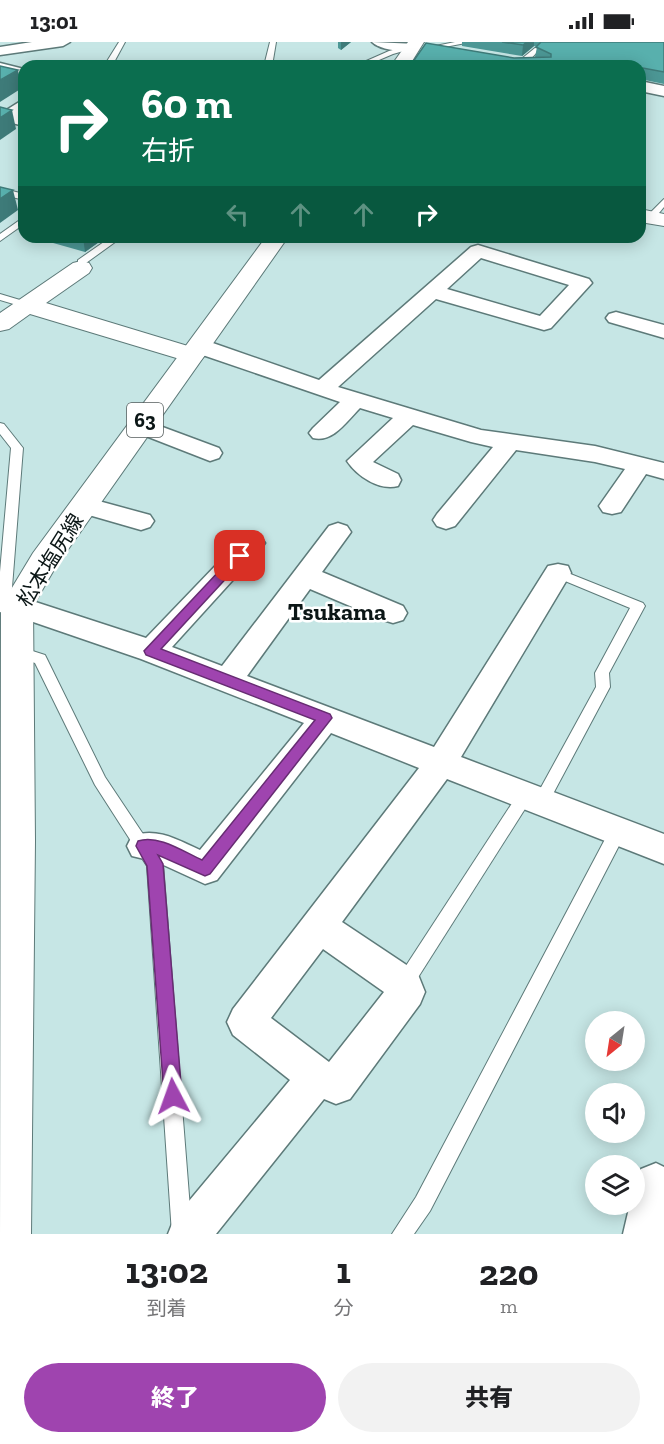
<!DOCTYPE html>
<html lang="ja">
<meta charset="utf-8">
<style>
:root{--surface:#fff;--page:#f2f2f2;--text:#202124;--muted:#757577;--accent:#9f44af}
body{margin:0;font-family:"Zilla Slab","Noto Sans JP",serif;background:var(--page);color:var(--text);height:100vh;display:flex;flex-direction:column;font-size:22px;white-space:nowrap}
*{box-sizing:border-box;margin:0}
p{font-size:20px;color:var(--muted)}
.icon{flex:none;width:33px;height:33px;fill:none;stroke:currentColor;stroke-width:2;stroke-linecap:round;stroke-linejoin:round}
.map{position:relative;height:1192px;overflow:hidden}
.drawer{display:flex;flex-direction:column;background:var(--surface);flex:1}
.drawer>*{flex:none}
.top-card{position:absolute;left:18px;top:18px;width:628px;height:183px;border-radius:18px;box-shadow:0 3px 15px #0003;background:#0b6e4f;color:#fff;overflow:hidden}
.needle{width:39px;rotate:210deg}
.buttons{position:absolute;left:585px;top:969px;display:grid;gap:12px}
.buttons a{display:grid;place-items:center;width:60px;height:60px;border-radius:50%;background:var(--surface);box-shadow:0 3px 15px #0003;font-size:30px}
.pin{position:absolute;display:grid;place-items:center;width:51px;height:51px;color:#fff;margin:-26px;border-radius:12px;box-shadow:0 3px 9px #0006}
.me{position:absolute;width:66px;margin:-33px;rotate:356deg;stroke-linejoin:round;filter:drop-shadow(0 0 4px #0008)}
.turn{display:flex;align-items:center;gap:21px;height:126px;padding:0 24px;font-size:27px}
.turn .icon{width:78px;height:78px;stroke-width:2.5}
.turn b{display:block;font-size:42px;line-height:51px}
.lanes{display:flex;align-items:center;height:57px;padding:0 24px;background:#0003;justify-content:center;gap:30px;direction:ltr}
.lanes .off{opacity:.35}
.eta{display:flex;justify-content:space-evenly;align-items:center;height:102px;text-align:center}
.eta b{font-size:36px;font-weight:800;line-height:42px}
.button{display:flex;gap:12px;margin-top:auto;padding:12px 24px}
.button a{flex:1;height:69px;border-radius:36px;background:var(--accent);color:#fff;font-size:24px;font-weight:800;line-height:69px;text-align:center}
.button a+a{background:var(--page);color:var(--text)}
.status{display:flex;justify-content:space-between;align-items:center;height:42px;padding:0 30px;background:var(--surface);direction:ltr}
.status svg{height:16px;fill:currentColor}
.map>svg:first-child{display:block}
</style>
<div class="status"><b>13:01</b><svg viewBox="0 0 49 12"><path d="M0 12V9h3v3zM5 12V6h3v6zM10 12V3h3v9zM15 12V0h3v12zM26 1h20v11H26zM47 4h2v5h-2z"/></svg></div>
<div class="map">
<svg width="664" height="1192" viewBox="0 0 664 1192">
<rect width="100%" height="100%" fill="#c6e6e5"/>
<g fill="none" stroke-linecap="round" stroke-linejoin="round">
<defs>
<g id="service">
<path d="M119,0h6l-13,24h-8z"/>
<path d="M270,0h6l-4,24h-8z"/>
<path d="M455,0h16l-42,8 -3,-2z"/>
<path d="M412,3l2,3 -21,6 -28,12h-10l34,-15z"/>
<path d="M535,6l5,1 -15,16h-6v-4z"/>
<path d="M0,146l24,6v6l-24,-6z"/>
<path d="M664,157v8l-10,12h-6v-4z"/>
<path d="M24,175v7l-24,17v-7z"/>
<path d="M111,195h11l-36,26 -2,7h-6v-10z"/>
<path d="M0,252l30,9 2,2 -5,3 -27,-8z"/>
<path d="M0,381l4,1 19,24 -12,152 -7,5 -4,-1v-32l11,-124 -11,-14z"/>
<path d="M558,527l85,34 2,3 -36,67 1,14 -64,120 -5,1 -5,-1 -3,-5 63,-115 -1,-14 35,-65 -77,-32 -1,-3z"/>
<path d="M17,604l28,9 60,122 58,87 29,370h-20l-25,-368 -52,-81 -60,-122 -23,-8 -2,-4 2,-4z"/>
<path d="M525,748l5,1 3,5 -3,5 -120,189 -6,2 -6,-2 -3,-6 3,-6 122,-187z"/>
<path d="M618,782l6,2 2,5 -2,5 -194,375 -16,23h-22l24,-37 196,-371z"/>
</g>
<g id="minor">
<path d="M32,0h38l-7,4 -63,9v-8z"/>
<path d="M372,0l45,2 2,3c-8,8 -40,3 -47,-5z"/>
<path d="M0,21l24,6v10l-24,-6z"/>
<path d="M640,39l24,5v10l-24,-5z"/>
<path d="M24,57v13l-5,3 5,1v10l-24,-6v-6z"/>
<path d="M401,195h23l-3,4h-17z"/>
<path d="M478,203l111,34 3,4 -41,45 -7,2 -108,-31 -98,88 143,43 114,16 69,17v16l-18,-5 -25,38 -9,2 -9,-2 -4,-6 26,-37 -30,-7 -79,-12 -61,76 -9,3 -9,-3 -4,-6 4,-6 56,-67 -22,-5 -58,-17 -40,37 25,12 3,6 -3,6c-19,5 -41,-10 -51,-25l46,-43 -33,-10c-13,13 -27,35 -47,30l-4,-5 4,-5 27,-26 -149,-51 -3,-5 3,-5 8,-1 8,1 112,39 152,-133zM481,216l88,27 -29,31 -93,-27z"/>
<path d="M616,270l48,13v13l-55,-16 -3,-4 3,-4z"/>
<path d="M141,377l78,29 3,5 -3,5 -9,3 -77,-30 -4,-5 4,-5z"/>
<path d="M84,455l66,18 4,6 -4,6 -9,3 -66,-19 -4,-6 4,-6z"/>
<path d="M338,481l9,3 4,6 -29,40 81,34 4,7 -4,7 -10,3 -10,-3 -73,-31 -63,87 187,71 114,-181 10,-2 10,2 3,7 -110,184 203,77v30l-217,-85 -105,143 75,50 8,20 -5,12 -70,95 -14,5 -12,-5 -108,135h-48l6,-15 116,-139 -57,-45 -6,-13 6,-13 186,-241 -88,-35 -114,147 -12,4 -48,-22 -25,-6 -5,-10 5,-10c25,-9 46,4 68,14l104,-127 -163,-64 -134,-46 -4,-7 4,-7 10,-3 129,42 97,-101 9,-3 9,3 4,6 -4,6 -89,98 50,19 107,-140zM323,907l61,43 -55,70 -58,-44z"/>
<path d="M656,1121l8,4v67h-41l7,-30h4v-17l7,-18z"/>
</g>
<path id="tertiary" d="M81,219l8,2 3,5 -3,5 -43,30 155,47 4,5 -4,5 -9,3 -9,-3 -153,-46 -21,15 -9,2v-18l73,-50z"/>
<g id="secondary">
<path d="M640,167l24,5v12l-24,-4z"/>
<path d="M0,545l28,11 5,8 -5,8 -11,4 -17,-6z"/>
</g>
<g id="primary">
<path d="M408,0h16l-15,24h-18z"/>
<path d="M266,195h22l-233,331 -22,38 2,235 -4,393h-31l1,-628 32,-53z"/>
</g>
</defs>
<use href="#service" stroke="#5d7a79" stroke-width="2"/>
<use href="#minor" stroke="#5d7a79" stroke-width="3"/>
<use href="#tertiary" stroke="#5d7a79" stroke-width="2"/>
<use href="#secondary" stroke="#5d7a79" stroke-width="2"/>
<use href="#primary" stroke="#5d7a79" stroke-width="2"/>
<use href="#service" fill="#fff" fill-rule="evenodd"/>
<use href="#minor" fill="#fff" fill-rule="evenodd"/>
<use href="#tertiary" fill="#fff" fill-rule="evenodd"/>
<use href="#secondary" fill="#fff" fill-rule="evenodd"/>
<use href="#primary" fill="#fff" fill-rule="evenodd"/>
</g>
<g fill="#4c9795">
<path d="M338,0h13l-10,8 -3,-2z"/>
<path d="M462,0h202v42l-24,-5v-13l-126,-8 21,-1 2,-10 -3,-1 -12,10 -60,-10z"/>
<path d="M39,195h67l-21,15 -46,-13z"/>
</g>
<g fill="#3e7b79">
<path d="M341,0h10l-10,8z"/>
<path d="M527,0h7v4l-12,10 1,-11z"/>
<path d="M18,28l4,18 -22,14v-22z"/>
<path d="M12,68l4,19 -16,11v-22z"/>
<path d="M13,148l5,20 -18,13v-24z"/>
<path d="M83,195h23l-21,15z"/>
</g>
<g fill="#58b0ad" stroke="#3e7b79" stroke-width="1.5">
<path d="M502,0h25l-4,3z"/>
<path d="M541,0h123v30l-21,-4 -3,3v-5h-230l16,-23 88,15 37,-1v-3l-15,-7z"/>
<path d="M0,24l18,4 -18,10z"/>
<path d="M0,65l12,3 -12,8z"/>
<path d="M0,145l13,3 -13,9z"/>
</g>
<path fill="#9f44af" stroke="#672c72" stroke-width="1.5" d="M240,509l4,2 2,3 -2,3 -83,90 169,65 2,4 -122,156 -5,2 -47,-21 5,9 19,232 -2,6 -7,3 -7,-3 -2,-6 -17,-230 -11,-20 2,-5c20,-7 46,11 64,19l113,-140 -169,-65 -2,-4 92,-98z"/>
<g text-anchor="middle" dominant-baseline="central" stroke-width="5" stroke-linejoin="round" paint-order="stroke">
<rect fill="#fff" stroke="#545c5c" stroke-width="1.5" x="127" y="361" width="36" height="34" rx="4.5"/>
<g font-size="20" font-weight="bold" fill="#0b1616">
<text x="145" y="378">63</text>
</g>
<g font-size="21" fill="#0b1616" stroke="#fff">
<text transform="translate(50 518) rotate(-58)">松本塩尻線</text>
</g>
<g font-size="24" font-weight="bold" fill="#0b1616" stroke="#fff">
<text x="337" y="569">Tsukama</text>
</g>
</g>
</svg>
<div class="buttons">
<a><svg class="needle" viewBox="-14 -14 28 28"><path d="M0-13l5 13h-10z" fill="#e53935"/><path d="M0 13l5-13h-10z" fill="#757577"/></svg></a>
<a><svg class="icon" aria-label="sound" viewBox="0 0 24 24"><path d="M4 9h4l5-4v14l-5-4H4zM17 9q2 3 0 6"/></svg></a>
<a><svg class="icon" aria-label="layers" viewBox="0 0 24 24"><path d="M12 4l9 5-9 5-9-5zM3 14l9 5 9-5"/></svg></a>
</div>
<div class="pin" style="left:240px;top:514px;background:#d93025"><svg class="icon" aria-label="arrive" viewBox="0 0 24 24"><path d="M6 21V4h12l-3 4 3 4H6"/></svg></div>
<svg class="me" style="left:173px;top:1054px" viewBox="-20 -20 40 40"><path d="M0-17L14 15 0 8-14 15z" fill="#9f44af" stroke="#fff" stroke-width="4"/></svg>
<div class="top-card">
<div class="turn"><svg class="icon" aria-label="right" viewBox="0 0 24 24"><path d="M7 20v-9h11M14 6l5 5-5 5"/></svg><div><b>60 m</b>右折</div></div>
<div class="lanes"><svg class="icon off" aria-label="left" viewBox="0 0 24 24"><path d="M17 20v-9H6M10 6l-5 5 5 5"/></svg><svg class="icon off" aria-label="ahead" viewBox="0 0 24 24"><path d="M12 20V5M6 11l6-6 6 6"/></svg><svg class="icon off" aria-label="ahead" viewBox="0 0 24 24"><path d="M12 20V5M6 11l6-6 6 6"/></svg><svg class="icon" aria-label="right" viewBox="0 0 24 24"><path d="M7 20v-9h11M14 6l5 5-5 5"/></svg></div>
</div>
</div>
<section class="drawer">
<div class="eta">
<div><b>13:02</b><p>到着</p></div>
<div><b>1</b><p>分</p></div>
<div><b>220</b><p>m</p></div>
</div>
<div class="button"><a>終了</a><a>共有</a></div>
</section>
